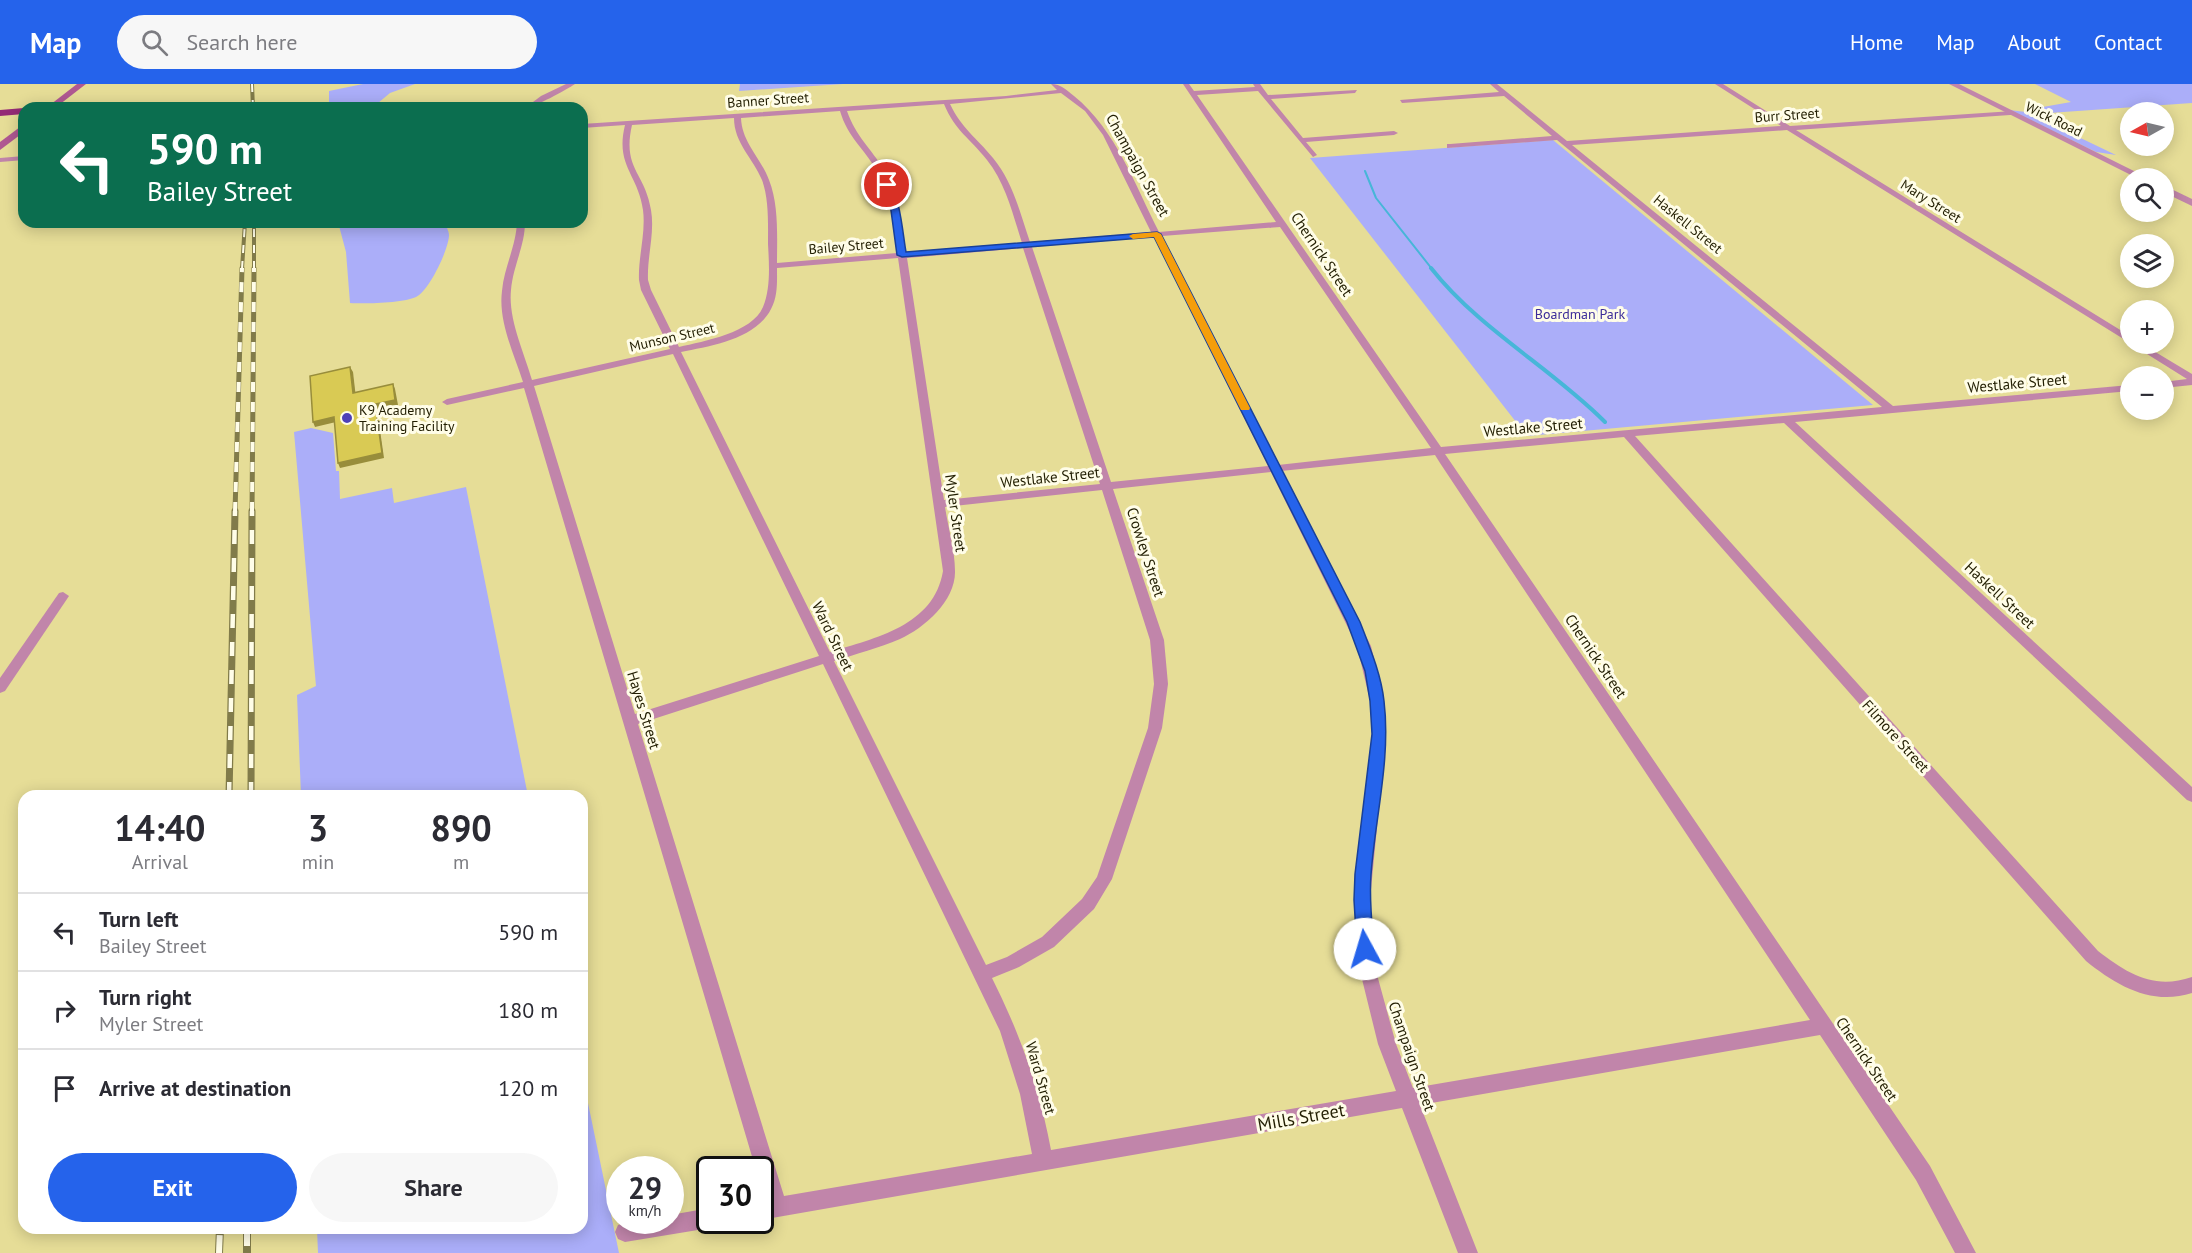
<!DOCTYPE html>
<meta charset="utf-8">
<style>
:root{--surface:#fff;--page:#f7f7f7;--text:#2b2b33;--muted:#7c7c81;--line:#e1e1e2;--accent:#2563eb}
body{margin:0;font-family:"PT Sans",sans-serif;background:var(--page);color:var(--text);height:100vh;display:flex;flex-direction:column;font-size:22px;white-space:nowrap}
*{box-sizing:border-box;margin:0}
p{font-size:20px;color:var(--muted)}
.icon{flex:none;width:33px;height:33px;fill:none;stroke:currentColor;stroke-width:2;stroke-linecap:round;stroke-linejoin:round}
.map{position:relative;flex:1;overflow:hidden}
.side{position:absolute;left:18px;top:706px;width:570px;height:444px;display:flex;flex-direction:column;background:var(--surface);border-radius:18px;box-shadow:0 3px 15px #0003}
.side>*{flex:none}
.hud{position:absolute;left:18px;top:18px;width:570px;height:126px;border-radius:18px;box-shadow:0 3px 15px #0003;background:#0b6e4f;color:#fff;overflow:hidden}
.needle{width:39px;rotate:262deg}
.buttons{position:absolute;left:2120px;top:18px;display:grid;gap:12px}
.buttons a{display:grid;place-items:center;width:54px;height:54px;border-radius:50%;background:var(--surface);box-shadow:0 3px 15px #0003;font-size:30px}
.speed{position:absolute;left:606px;top:1072px;display:flex;gap:12px;font-size:30px;font-weight:700;text-align:center}
.speed>*{display:grid;place-content:center;width:78px;height:78px;border-radius:50%;background:var(--surface);box-shadow:0 3px 15px #0003;line-height:1}
.speed small{font-size:15px;font-weight:400}
.speed .limit{border:3px solid #111;border-radius:9px;background:#fff;color:#111}
.pin{position:absolute;display:grid;place-items:center;width:51px;height:51px;color:#fff;margin:-26px;border:3px solid #fff;border-radius:50%;box-shadow:0 2px 6px #0007}
.me{position:absolute;width:66px;margin:-33px;rotate:354deg;stroke-linejoin:round;filter:drop-shadow(0 0 4px #0008)}
.turn{display:flex;align-items:center;gap:21px;height:126px;padding:0 30px;font-size:27px}
.turn .icon{width:78px;height:78px;stroke-width:2.5}
.turn b{display:block;font-size:42px;line-height:51px}
.eta{display:flex;justify-content:space-evenly;align-items:center;height:102px;text-align:center}
.eta b{font-size:36px;font-weight:700;line-height:42px}
.primary-button{display:flex;gap:12px;margin-top:auto;padding:12px 30px}
.primary-button a{flex:1;height:69px;border-radius:36px;background:var(--accent);color:#fff;font-size:24px;font-weight:700;line-height:69px;text-align:center}
.primary-button a+a{background:var(--page);color:var(--text)}
ul{padding:0;list-style:none}
li{display:flex;align-items:center;gap:18px;height:78px;padding:0 30px;border-top:2px solid var(--line)}
li div{flex:1}
li b{display:block;font-size:22px}
li em{font-style:normal}
header{display:flex;align-items:center;gap:36px;box-sizing:border-box;height:84px;padding:0 30px;background:var(--accent);color:#fff}
header strong{font-size:28px}
nav{display:flex;gap:33px;margin-inline-start:auto;font-size:21px}
.search{width:420px;height:54px;background:var(--page);display:flex;align-items:center;gap:15px;box-sizing:border-box;padding:0 21px;border-radius:33px;color:var(--muted);font-size:22px}
.map>svg:first-child{display:block}
</style>
<header>
<strong>Map</strong>
<div class="search"><svg class="icon" aria-label="search" viewBox="0 0 24 24"><circle cx="10" cy="10" r="6"/><path d="M15 15l6 6"/></svg>Search here</div>
<nav><a>Home</a><a>Map</a><a>About</a><a>Contact</a></nav>
</header>
<div class="map">
<svg width="2192" height="1169" viewBox="0 0 2192 1169">
<rect width="100%" height="100%" fill="#e6dd97"/>
<g fill="#abaef9">
<path d="M363,0h52l-25,9 -18,15h-43v-17z"/>
<path d="M740,0h103l-104,7z"/>
<path d="M2035,0h157v19l-143,10 -12,-5 34,-6z"/>
<path d="M2009,26l17,2 90,43 -20,-3z"/>
<path d="M1553,56l320,265 -346,31 -217,-278z"/>
<path d="M338,138h106c2,4 5,9 5,13 0,14 -20,56 -33,62 -12,6 -51,7 -66,6l-4,-51z"/>
<path d="M311,344l22,5 3,38h3l1,28 52,-11 2,15 72,-16 62,309h-227l-4,-101 19,-9 -22,-254z"/>
<path d="M582,990l37,179h-301l-1,-24 265,-1z"/>
</g>
<g fill="none" stroke-linecap="round" stroke-linejoin="round">
<path stroke="#47b6d8" stroke-width="2" d="M1365,87l11,27 56,71"/>
<path stroke="#47b6d8" stroke-width="4" d="M1431,184c48,61 119,99 174,154"/>
<g fill="#c185aa" fill-rule="evenodd">
<path d="M566,0h9c-7,5 -42,24 -50,24l16,-12z"/>
<path d="M1051,0c10,0 15,6 23,12 42,34 61,89 85,136l117,-10 -93,-138h6l5,7 61,-4 -2,-3h7l8,11 89,-5 -2,3 -84,6 32,39 91,-7 4,2 -4,2 -88,7 11,13 -4,2 -55,-66 -61,4 244,352 441,-40 -325,-267 -110,8v-4h3l102,-8 -48,-40 -102,7 -2,-3 99,-8 -9,-8h7l70,57 214,-15 -66,-42h8l67,42 223,-15v4h-3l-214,15 334,206v7l-343,-213 -215,15 321,261 237,-21v6l-335,31 397,365v15l-5,-2 -403,-377 -149,13 463,515c30,23 56,39 94,26v16c-40,13 -75,-7 -106,-32l-462,-524 -179,17 485,712 46,87h-21l-39,-73 -96,-145 -400,70 58,148h-20l-56,-145 -642,112v-20l5,-1 -5,-14v-15h-4l-232,-782 -77,17 -5,-3 5,-3 76,-17c-9,-28 -25,-61 -21,-91 2,-24 14,-44 15,-69h8c0,24 -12,44 -14,68 -3,29 13,62 21,90l138,-31 -29,-59 -2,-10c-1,-23 7,-47 4,-70 -5,-36 -28,-44 -18,-85l-43,3v-4l424,-28 51,-6zM1061,9l24,18 18,24 48,97 -121,10c-10,-29 -17,-60 -37,-84 -17,-21 -31,-29 -43,-54zM944,20c11,27 26,34 43,56 19,24 26,55 35,83l-116,9c-5,-28 -7,-57 -22,-82 -13,-22 -28,-33 -37,-59zM840,27c8,27 24,37 37,60 14,25 16,54 20,82l-120,10c0,-26 2,-58 -8,-83 -8,-22 -27,-37 -28,-62zM734,34c0,25 19,40 28,62 7,19 6,43 6,64 1,19 3,44 -5,63 -11,26 -59,34 -84,40l-28,-57 -3,-10c-1,-24 7,-47 3,-70 -6,-38 -29,-41 -19,-85zM1280,143l151,221 -153,17 -116,-229zM1154,153l114,229 -157,16 -79,-235zM1023,164l77,236 -156,16 -37,-242zM898,174l45,313c-9,55 -68,67 -113,81l-149,-300c30,-6 75,-13 90,-43 7,-12 6,-28 6,-41zM673,270l146,302 -184,58 -101,-328zM1435,371l5,8 370,557 -397,68 -17,-44 -20,-73 -6,-71 16,-166 -2,-33 -13,-55 -90,-175zM1271,388l86,174 13,55 2,33 -18,166 6,71 18,73 18,47 -345,59c-11,-61 -31,-116 -59,-172l27,-11 35,-20 40,-38 18,-30 50,-151 6,-44 -4,-44 -51,-151zM1102,406l48,150 4,44 -6,44 -51,149 -15,22 -40,38 -35,20 -21,8 -152,-304c22,-7 45,-13 66,-22 25,-11 56,-39 55,-68 0,-21 -7,-44 -10,-64zM823,580l177,367 20,63 12,60 -248,42 -146,-472z"/>
<path d="M24,72v4l-24,2v-4z"/>
<path d="M2131,260h11l50,30v11l-29,3v-6l24,-3z"/>
<path d="M63,508l6,4 -64,95 -5,2v-15l59,-85z"/>
<path d="M710,1124v13h9l-2,4 -7,3 -85,14 -7,-3 -3,-7 3,-7 13,-4h39v-6z"/>
</g>
<g fill="#c185aa" fill-rule="evenodd">
<path d="M1949,0h10l189,94h-11z"/>
<path d="M2163,101l29,14v7l-29,-14z"/>
</g>
<g fill="#b05892" fill-rule="evenodd">
<path d="M77,0h9l-31,24h-9z"/>
<path d="M24,40v8l-24,18v-8z"/>
</g>
<path fill="#942a76" fill-rule="evenodd" d="M24,24v6l-24,2v-6z"/>
<defs>
<g id="rail-far3">
<path d="M252,0l1,24"/>
<path d="M242,185l3,-47"/>
<path d="M254,185v-47"/>
</g>
<g id="rail-far2">
<path d="M235,428l7,-244"/>
<path d="M252,428l2,-244"/>
</g>
<g id="rail-far1">
<path d="M229,712l6,-285"/>
<path d="M251,712l1,-285"/>
</g>
<g id="rail">
<path d="M247,1144v25"/>
<path d="M219,1169l1,-25"/>
</g>
</defs>
<use href="#rail-far3" stroke="#817b4a" stroke-width="4"/>
<use href="#rail-far2" stroke="#817b4a" stroke-width="5"/>
<use href="#rail-far1" stroke="#817b4a" stroke-width="7"/>
<use href="#rail" stroke="#817b4a" stroke-width="8"/>
<use href="#rail-far3" stroke="#fffde8" stroke-width="2" stroke-dasharray="8" stroke-linecap="butt"/>
<use href="#rail-far2" stroke="#fffde8" stroke-width="4" stroke-dasharray="10" stroke-linecap="butt"/>
<use href="#rail-far1" stroke="#fffde8" stroke-width="4.5" stroke-dasharray="14" stroke-linecap="butt"/>
<use href="#rail" stroke="#fffde8" stroke-width="6" stroke-dasharray="18" stroke-linecap="butt"/>
</g>
<g fill="#988d3b">
<path d="M350,283l3,5 3,26 -3,-5z"/>
<path d="M393,300l2,5 3,16 -21,4 7,49 -44,10 -2,-5 37,-59z"/>
<path d="M334,333l2,5 -21,5 -2,-5z"/>
</g>
<path fill="#d9ca54" stroke="#988d3b" stroke-width="1.5" d="M350,283l3,26 40,-9 2,16 -20,4 7,49 -44,10 -4,-46 -21,5 -3,-46z"/>
<path fill="#2563eb" stroke="#184099" stroke-width="1.5" d="M887,99c13,7 16,54 19,69l251,-20 4,2 199,388c10,26 21,52 24,79 7,58 -9,117 -13,174 -2,25 1,49 3,74l-3,5 -6,2 -6,-2 -2,-5 -3,-49 1,-26 17,-140 -2,-33 -5,-30 -18,-49 -193,-385 -252,20 -5,-2 -7,-52 -7,-18z"/>
<path fill="#f59e0b" d="M1157,148l4,2 89,174 -1,2h-8l-1,-2 -86,-171 -21,2 -4,-3 4,-2z"/>
<circle fill="#4e41b8" stroke="#fffde8" stroke-width="2" cx="347" cy="334" r="6"/>
<g text-anchor="middle" dominant-baseline="central" stroke-width="6" stroke-linejoin="round" paint-order="stroke">
<g font-size="14" fill="#221e02" stroke="#fffde8">
<text transform="translate(768 16) rotate(-4)">Banner Street</text>
<text transform="translate(1787 31) rotate(-4)">Burr Street</text>
<text transform="translate(2054 35) rotate(26)">Wick Road</text>
<text transform="translate(1931 117) rotate(32)">Mary Street</text>
<text transform="translate(1688 140) rotate(39)">Haskell Street</text>
<text transform="translate(846 162) rotate(-5)">Bailey Street</text>
<text transform="translate(672 253) rotate(-13)">Munson Street</text>
</g>
<g font-size="14" fill="#3c2c99" stroke="#fffde8">
<text x="1580" y="230">Boardman Park</text>
</g>
<g font-size="14" fill="#221e02" stroke="#fffde8" text-anchor="start">
<text x="359" y="326">K9 Academy<tspan x="359" dy="16">Training Facility</tspan></text>
</g>
<g font-size="15" fill="#221e02" stroke="#fffde8">
<text transform="translate(1138 81) rotate(61)">Champaign Street</text>
<text transform="translate(1322 170) rotate(56)">Chernick Street</text>
<text transform="translate(2017 299) rotate(-5)">Westlake Street</text>
<text transform="translate(1533 343) rotate(-5)">Westlake Street</text>
<text transform="translate(1050 393) rotate(-6)">Westlake Street</text>
<text transform="translate(956 429) rotate(82)">Myler Street</text>
<text transform="translate(1146 468) rotate(72)">Crowley Street</text>
<text transform="translate(2000 511) rotate(43)">Haskell Street</text>
<text transform="translate(833 552) rotate(64)">Ward Street</text>
<text transform="translate(1596 572) rotate(56)">Chernick Street</text>
<text transform="translate(644 626) rotate(73)">Hayes Street</text>
<text transform="translate(1896 652) rotate(48)">Filmore Street</text>
<text transform="translate(1412 972) rotate(71)">Champaign Street</text>
<text transform="translate(1867 975) rotate(56)">Chernick Street</text>
<text transform="translate(1041 994) rotate(74)">Ward Street</text>
</g>
<g font-size="18" fill="#221e02" stroke="#fffde8">
<text transform="translate(1301 1033) rotate(-10)">Mills Street</text>
</g>
</g>
</svg>
<div class="buttons">
<a><svg class="needle" viewBox="-14 -14 28 28"><path d="M0-13l5 13h-10z" fill="#e53935"/><path d="M0 13l5-13h-10z" fill="#7c7c81"/></svg></a>
<a><svg class="icon" aria-label="search" viewBox="0 0 24 24"><circle cx="10" cy="10" r="6"/><path d="M15 15l6 6"/></svg></a>
<a><svg class="icon" aria-label="layers" viewBox="0 0 24 24"><path d="M12 4l9 5-9 5-9-5zM3 14l9 5 9-5"/></svg></a>
<a>+</a>
<a>−</a>
</div>
<div class="speed"><div>29<small>km/h</small></div><div class="limit">30</div></div>
<div class="pin" style="left:887px;top:101px;background:#d93025"><svg class="icon" aria-label="arrive" viewBox="0 0 24 24"><path d="M6 21V4h12l-3 4 3 4H6"/></svg></div>
<svg class="me" style="left:1365px;top:865px" viewBox="-20 -20 40 40"><circle r="19" fill="#fff"/><path d="M0-13L10 11 0 6-10 11z" fill="#2563eb"/></svg>
<div class="hud">
<div class="turn"><svg class="icon" aria-label="left" viewBox="0 0 24 24"><path d="M17 20v-9H6M10 6l-5 5 5 5"/></svg><div><b>590 m</b>Bailey Street</div></div>
</div>
<section class="side">
<div class="eta">
<div><b>14:40</b><p>Arrival</p></div>
<div><b>3</b><p>min</p></div>
<div><b>890</b><p>m</p></div>
</div>
<ul>
<li><svg class="icon" aria-label="left" viewBox="0 0 24 24"><path d="M17 20v-9H6M10 6l-5 5 5 5"/></svg><div><b>Turn left</b><p>Bailey Street</p></div><em>590 m</em></li>
<li><svg class="icon" aria-label="right" viewBox="0 0 24 24"><path d="M7 20v-9h11M14 6l5 5-5 5"/></svg><div><b>Turn right</b><p>Myler Street</p></div><em>180 m</em></li>
<li><svg class="icon" aria-label="arrive" viewBox="0 0 24 24"><path d="M6 21V4h12l-3 4 3 4H6"/></svg><div><b>Arrive at destination</b></div><em>120 m</em></li>
</ul>
<div class="primary-button"><a>Exit</a><a>Share</a></div>
</section>
</div>
